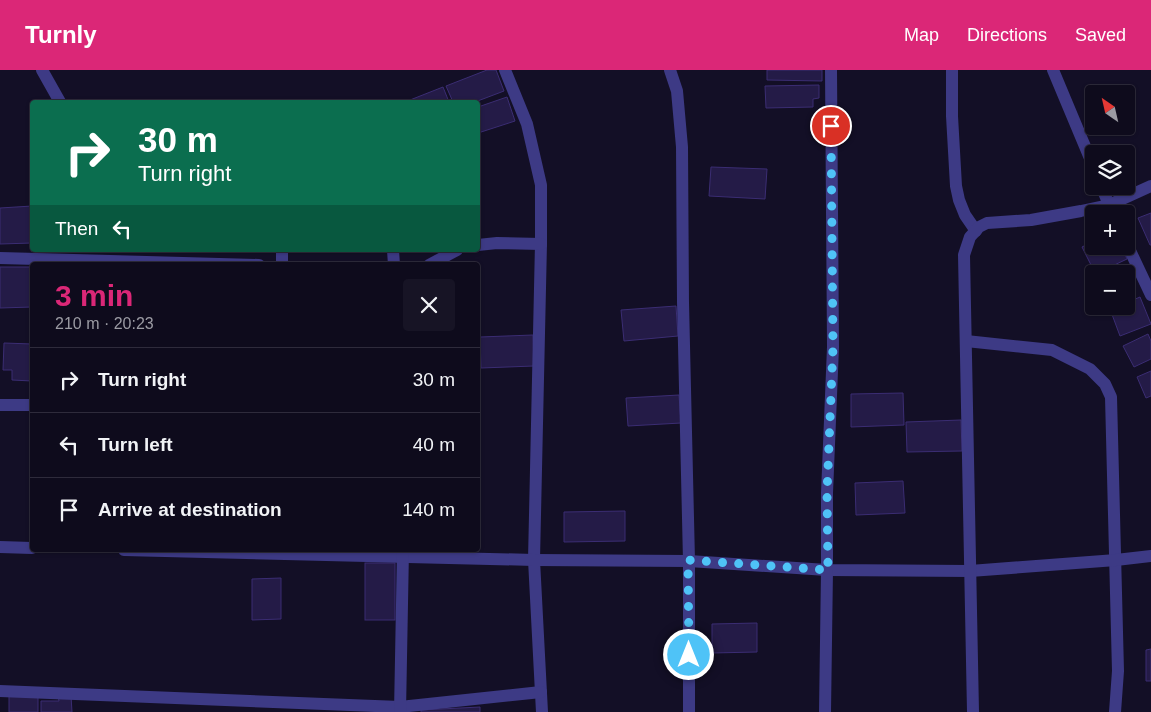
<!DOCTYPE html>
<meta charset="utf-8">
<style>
:root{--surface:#0e0b1c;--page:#171425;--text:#f1f3f6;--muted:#9b9ba3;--line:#2e2b3b;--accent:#db2777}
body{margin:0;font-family:Helvetica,sans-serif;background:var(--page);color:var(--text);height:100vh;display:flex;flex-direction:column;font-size:19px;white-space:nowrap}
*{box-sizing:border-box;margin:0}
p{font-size:16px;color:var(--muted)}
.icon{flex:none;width:28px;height:28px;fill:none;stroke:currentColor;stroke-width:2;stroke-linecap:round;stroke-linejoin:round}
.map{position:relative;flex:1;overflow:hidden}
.panel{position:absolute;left:30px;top:192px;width:450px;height:290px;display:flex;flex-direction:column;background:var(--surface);border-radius:5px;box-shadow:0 1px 4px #0004,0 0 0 1px var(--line)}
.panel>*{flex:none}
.hud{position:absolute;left:30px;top:30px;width:450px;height:152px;border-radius:5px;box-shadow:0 1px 4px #0004,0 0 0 1px var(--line);background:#0b6e4f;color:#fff;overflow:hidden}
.needle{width:32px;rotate:326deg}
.buttons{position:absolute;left:1085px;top:15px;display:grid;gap:10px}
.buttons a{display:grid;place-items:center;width:50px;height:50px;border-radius:5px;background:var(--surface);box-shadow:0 1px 4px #0004,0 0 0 1px var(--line);font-size:25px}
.pin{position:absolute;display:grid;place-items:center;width:42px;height:42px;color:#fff;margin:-21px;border:2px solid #fff;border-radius:50%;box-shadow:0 1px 5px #0007}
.me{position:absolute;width:55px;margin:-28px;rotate:0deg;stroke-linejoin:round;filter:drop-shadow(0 0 4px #0008)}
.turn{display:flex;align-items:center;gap:18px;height:105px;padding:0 25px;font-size:22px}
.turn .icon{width:65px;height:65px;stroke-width:2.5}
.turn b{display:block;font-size:35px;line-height:42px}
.then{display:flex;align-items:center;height:48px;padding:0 25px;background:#0003;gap:10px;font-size:19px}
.round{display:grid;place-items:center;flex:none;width:52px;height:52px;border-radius:5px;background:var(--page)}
.overview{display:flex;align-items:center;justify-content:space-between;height:85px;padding:0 25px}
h1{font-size:30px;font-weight:700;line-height:38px;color:var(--accent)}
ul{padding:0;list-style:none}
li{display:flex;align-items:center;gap:15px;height:65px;padding:0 25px;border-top:1px solid var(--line)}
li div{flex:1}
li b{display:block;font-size:19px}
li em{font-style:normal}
header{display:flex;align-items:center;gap:30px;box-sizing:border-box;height:70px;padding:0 25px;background:var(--accent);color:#fff}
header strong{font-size:24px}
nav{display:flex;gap:28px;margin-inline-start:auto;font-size:18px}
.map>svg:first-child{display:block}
</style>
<header>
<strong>Turnly</strong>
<nav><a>Map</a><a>Directions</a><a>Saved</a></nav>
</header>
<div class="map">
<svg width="1151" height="642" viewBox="0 0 1151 642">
<rect width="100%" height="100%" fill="#130f26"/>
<g fill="#241b47" stroke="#3b2d73">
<path d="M487,0h9l8,21 -29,11h-22l-7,-16z"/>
<path d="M767,0h55v11l-55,-1z"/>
<path d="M819,15v13l-6,1v8l-47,1 -1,-22z"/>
<path d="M443,17l6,15h-38l-1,-2z"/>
<path d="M507,27l8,24 -37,12v-26z"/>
<path d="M711,97l56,2 -2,30 -56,-3z"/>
<path d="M32,136v37l-32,1v-36z"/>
<path d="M1151,143v32h-1l-12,-27z"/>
<path d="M1094,171v5h27l6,13 -38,18 -3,-5 7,-3 -11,-22z"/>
<path d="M0,197h32v40l-32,1z"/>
<path d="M1140,227l11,27 -31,12 -10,-27 7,-3h9v-3z"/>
<path d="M676,236l2,30 -54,5 -3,-31z"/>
<path d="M1148,264l3,7v18l-17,8 -11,-21z"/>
<path d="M533,265l1,31 -53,2 -1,-31z"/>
<path d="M4,273l28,1v37l-20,-1v-10h-9z"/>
<path d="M1151,301v25l-5,2 -9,-21z"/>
<rect x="478" y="321" width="1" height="30"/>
<path d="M903,323l1,32 -53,2v-33z"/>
<path d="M679,325l2,28 -53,3 -2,-28z"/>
<path d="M961,350l1,31 -55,1 -1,-30z"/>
<path d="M903,411l2,32 -49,2 -1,-32z"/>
<path d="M625,441v30l-61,1v-30z"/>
<rect x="365" y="493" width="30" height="57"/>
<path d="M281,508v41l-29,1v-41z"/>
<path d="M757,553v29l-45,1v-29z"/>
<path d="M1151,579v32h-5v-31z"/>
<path d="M38,625v17h-29v-16z"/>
<path d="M58,626h13l1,16h-31v-11h18z"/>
<path d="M480,637v5h-59v-2z"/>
</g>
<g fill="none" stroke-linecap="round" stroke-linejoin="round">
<g stroke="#3d3a85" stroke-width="12">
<path d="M42,0l18,32"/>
<path d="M505,0l22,54 14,61v58l-7,317 8,152"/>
<path d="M670,0l7,21 5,56 1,155 6,259v151"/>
<path d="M952,0v46l4,70 3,14 6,15 11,16"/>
<path d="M1053,0l41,98"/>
<path d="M1101,116l12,28"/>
<path d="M1126,172l25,53"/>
<path d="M478,175l19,-2 44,1"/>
<path d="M393,180l1,15"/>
<path d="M0,188l259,7"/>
<path d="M282,195v-15"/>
<path d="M429,195l28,-15"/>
<path d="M966,271l86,9 38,19 15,15 6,13 7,274 -3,41"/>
<path d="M0,335h32"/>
<path d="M0,477l32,1"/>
<path d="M124,480l410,10 155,1 138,9 143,1 146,-11 35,-4"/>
<path d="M0,621l400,16 141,-15"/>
<path d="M400,642l3,-162"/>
<path d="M825,642l2,-142v-77l6,-146 -2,-277"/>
<path d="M973,642l-9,-457 6,-18 9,-10 8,-4 44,-3 50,-9 28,-6 42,-19"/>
</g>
</g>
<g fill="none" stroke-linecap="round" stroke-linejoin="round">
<path stroke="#4fc3f7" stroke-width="9" stroke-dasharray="0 16.2" d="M689,585l-1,-95 140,10 -1,-77 6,-146 -2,-221"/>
</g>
</svg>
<div class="buttons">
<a><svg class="needle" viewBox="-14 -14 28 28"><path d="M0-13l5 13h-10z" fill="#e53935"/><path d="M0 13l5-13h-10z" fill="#9b9ba3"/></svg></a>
<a><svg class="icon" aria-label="layers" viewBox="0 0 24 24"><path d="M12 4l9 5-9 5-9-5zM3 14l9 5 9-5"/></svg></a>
<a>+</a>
<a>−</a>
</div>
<div class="pin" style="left:831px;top:56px;background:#d93025"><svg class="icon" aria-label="arrive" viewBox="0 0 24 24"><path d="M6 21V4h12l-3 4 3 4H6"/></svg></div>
<svg class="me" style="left:689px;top:585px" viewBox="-20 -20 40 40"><circle r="17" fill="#4fc3f7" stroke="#fff" stroke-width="3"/><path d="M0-11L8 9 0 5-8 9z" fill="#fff"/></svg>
<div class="hud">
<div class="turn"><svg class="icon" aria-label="right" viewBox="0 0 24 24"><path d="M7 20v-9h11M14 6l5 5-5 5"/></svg><div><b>30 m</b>Turn right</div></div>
<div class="then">Then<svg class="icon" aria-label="left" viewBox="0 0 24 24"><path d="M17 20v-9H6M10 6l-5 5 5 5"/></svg></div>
</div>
<section class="panel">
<div class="overview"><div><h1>3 min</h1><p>210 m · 20:23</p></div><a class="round"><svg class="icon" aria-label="close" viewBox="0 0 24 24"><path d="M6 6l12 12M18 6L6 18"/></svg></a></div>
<ul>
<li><svg class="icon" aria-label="right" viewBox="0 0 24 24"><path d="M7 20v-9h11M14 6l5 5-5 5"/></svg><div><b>Turn right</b></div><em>30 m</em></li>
<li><svg class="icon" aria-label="left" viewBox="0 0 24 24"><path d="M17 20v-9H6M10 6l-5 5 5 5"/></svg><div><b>Turn left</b></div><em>40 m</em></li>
<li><svg class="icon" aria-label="arrive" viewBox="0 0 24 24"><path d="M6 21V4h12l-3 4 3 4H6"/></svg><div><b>Arrive at destination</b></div><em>140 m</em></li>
</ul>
</section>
</div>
